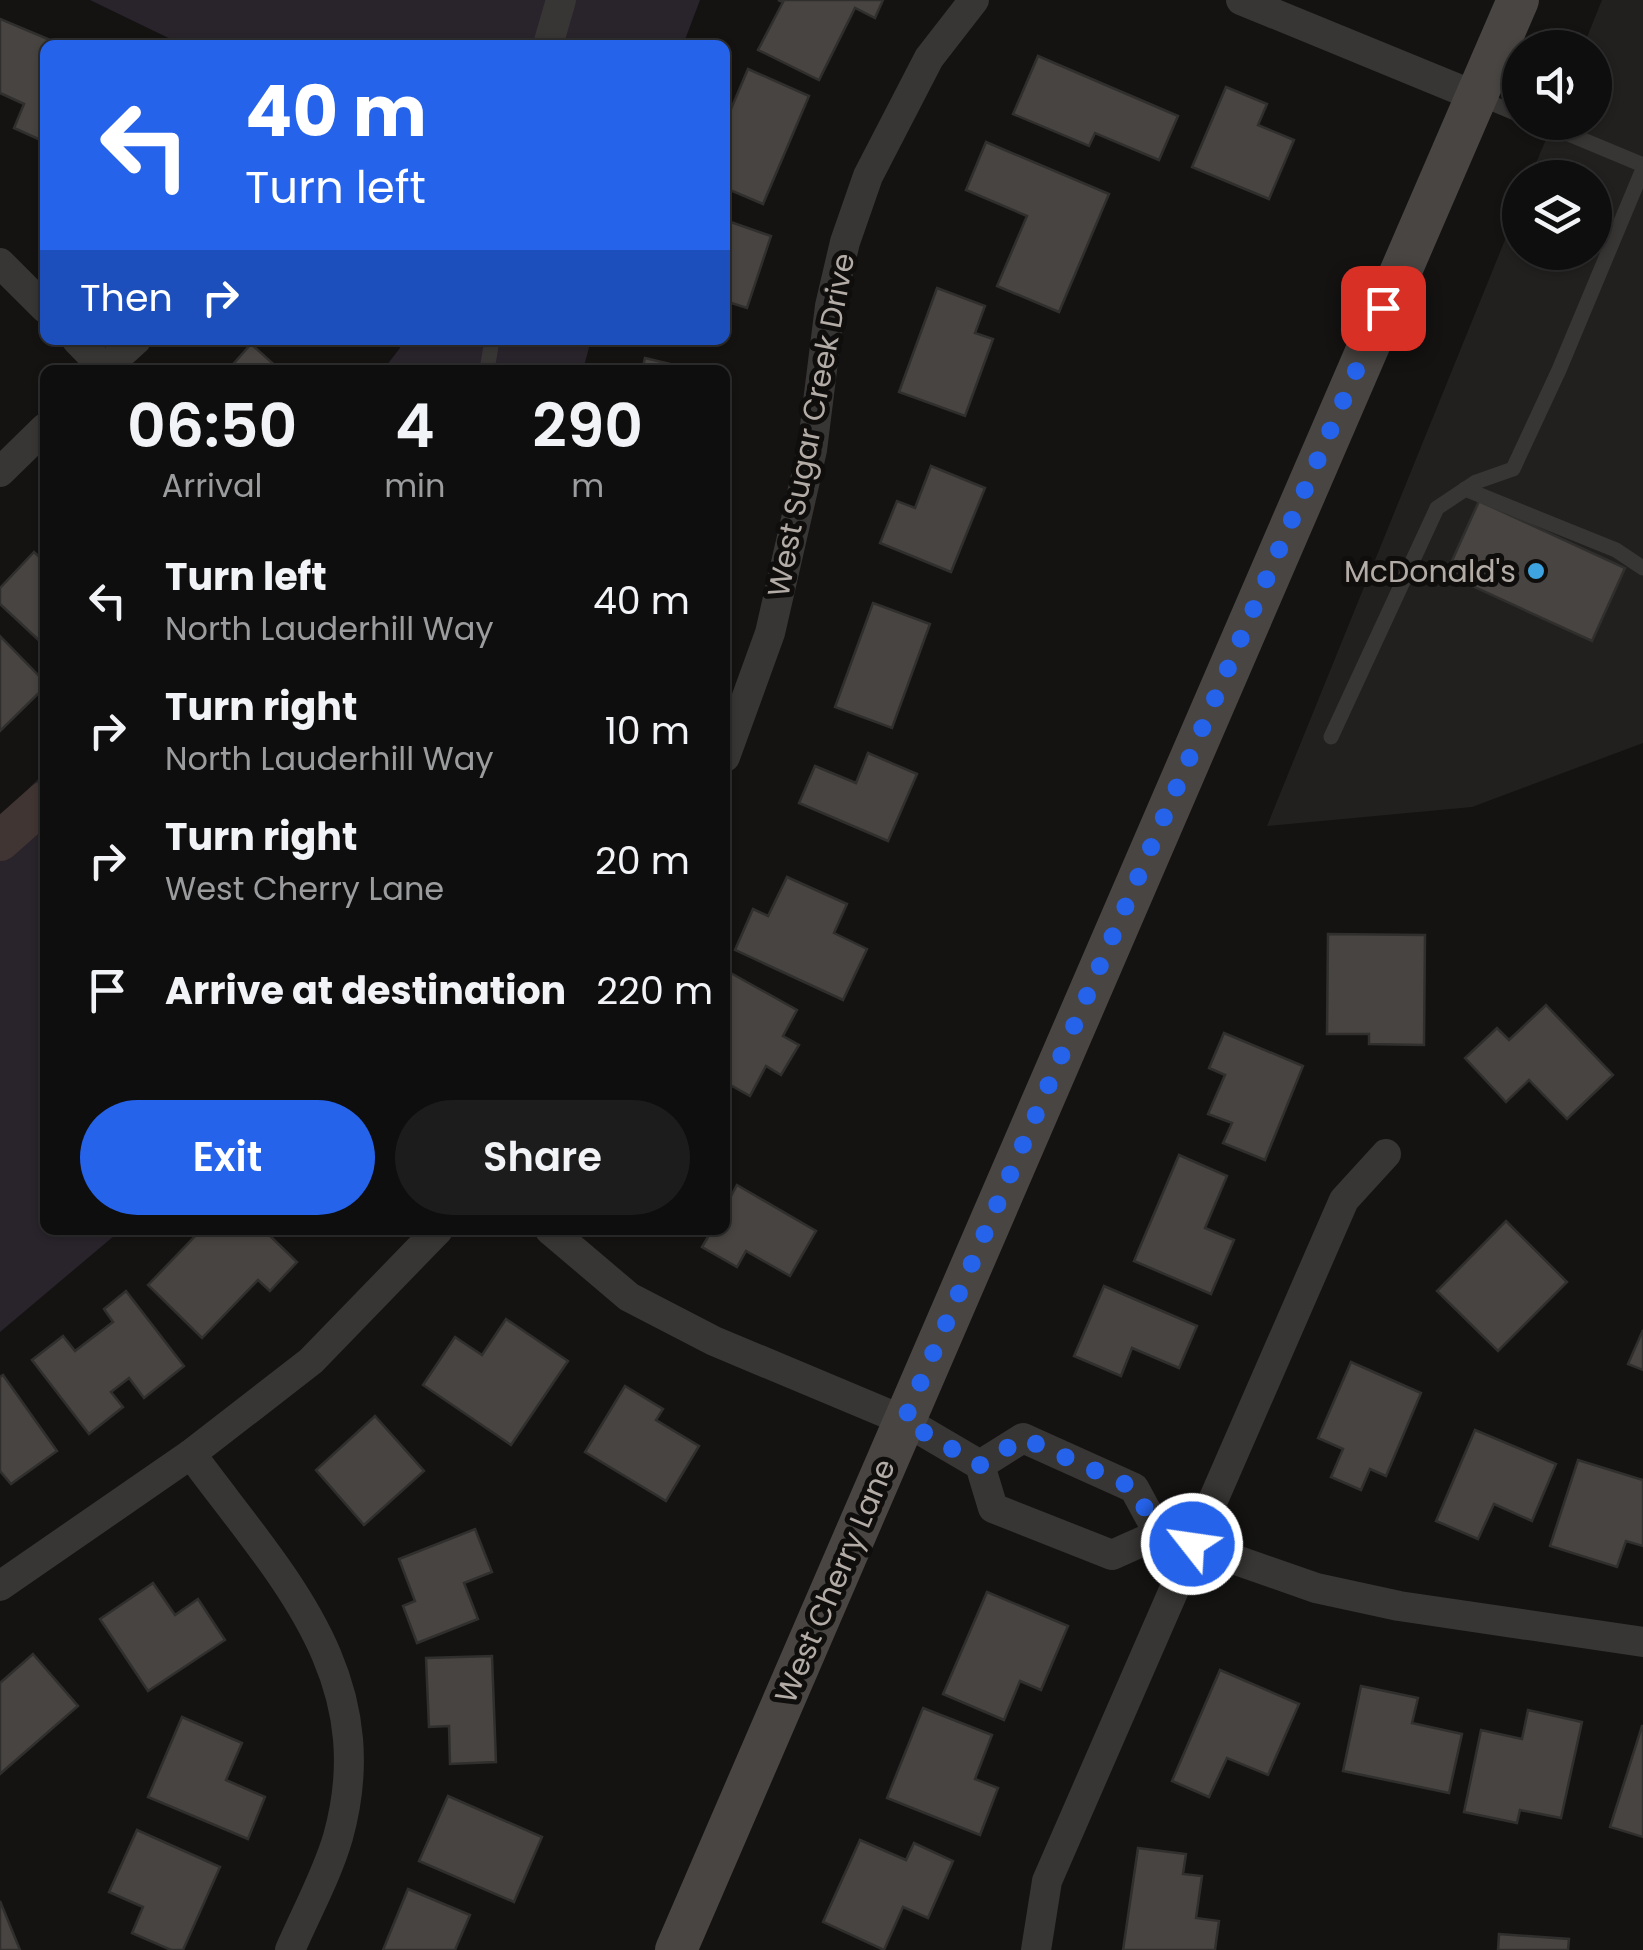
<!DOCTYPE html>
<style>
:root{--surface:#0f0e0e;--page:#1d1c1c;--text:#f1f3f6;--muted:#9b9c9e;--line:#2f2e2e;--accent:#2563eb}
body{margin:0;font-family:Poppins,sans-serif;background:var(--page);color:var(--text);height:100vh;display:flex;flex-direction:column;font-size:38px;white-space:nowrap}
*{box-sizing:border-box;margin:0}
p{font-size:32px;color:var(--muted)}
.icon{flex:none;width:55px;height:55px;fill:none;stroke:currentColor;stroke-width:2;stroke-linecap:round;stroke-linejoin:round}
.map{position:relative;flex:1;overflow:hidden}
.sheet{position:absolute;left:40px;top:365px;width:690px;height:870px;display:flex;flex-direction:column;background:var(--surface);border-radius:15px;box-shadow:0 2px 8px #0004,0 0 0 2px var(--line)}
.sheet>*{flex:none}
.guide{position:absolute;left:40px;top:40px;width:690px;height:305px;border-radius:15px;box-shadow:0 2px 8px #0004,0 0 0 2px var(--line);background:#2563eb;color:#fff;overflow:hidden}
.buttons{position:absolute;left:1502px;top:30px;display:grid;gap:20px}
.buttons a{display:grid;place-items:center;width:110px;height:110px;border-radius:50%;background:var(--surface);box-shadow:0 2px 8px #0004,0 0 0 2px var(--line);font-size:50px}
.pin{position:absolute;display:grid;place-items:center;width:85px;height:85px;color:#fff;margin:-42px;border-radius:20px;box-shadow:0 5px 15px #0006}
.me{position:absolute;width:110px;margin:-55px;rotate:300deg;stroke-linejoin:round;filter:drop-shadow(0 0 8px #0008)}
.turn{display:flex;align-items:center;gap:35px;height:210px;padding:0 40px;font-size:45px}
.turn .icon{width:130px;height:130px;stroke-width:2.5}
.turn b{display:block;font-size:70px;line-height:85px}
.then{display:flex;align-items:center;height:95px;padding:0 40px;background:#0003;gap:20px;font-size:38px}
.eta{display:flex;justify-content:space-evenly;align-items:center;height:170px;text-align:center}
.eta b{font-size:60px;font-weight:600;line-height:70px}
.primary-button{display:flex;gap:20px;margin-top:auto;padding:20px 40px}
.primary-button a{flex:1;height:115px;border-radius:60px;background:var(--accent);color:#fff;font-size:40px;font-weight:600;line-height:115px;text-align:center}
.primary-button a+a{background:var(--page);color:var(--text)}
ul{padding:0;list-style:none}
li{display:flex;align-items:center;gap:30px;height:130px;padding:0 40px}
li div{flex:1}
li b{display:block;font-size:38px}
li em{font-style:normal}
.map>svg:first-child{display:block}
</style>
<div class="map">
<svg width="1643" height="1950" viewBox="0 0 1643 1950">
<rect width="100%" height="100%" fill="#141312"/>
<path fill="#21201f" d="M1602,0h41v743l-171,64 -205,19 253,-623v49h75v-74l-65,-1 23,-54 42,-1v-74l-12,-1z"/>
<g fill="#29232b">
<path d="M90,0h610l-17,45h-500z"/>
<path d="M397,340h194l-8,30h-200l17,-22z"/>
<path d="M45,772v458h76l-121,102v-514z"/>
</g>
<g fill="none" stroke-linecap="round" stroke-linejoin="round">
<path stroke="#413533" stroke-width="40" d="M0,841l45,-40"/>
</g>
<g fill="#474441" stroke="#302f2d" stroke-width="2.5">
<path d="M778,0h105l-8,18 -20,-10 -36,72 -61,-30 25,-48z"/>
<path d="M0,19l62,26h-17v97l-31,-14 10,-24 -24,-11z"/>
<path d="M1038,56l140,60 -19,44 -64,-27 -6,13 -76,-32z"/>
<path d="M748,69l61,27 -46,108 -38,-16v-65z"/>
<path d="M1226,87l41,17 -9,21 36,15 -25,59 -77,-32z"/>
<path d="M986,142l123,52 -50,118 -62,-26 30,-70 -61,-26z"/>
<path d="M725,220l46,16 -24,72 -22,-7z"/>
<path d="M937,288l48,18 -10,27 18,6 -28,77 -66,-24z"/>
<path d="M251,344l29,26h-52z"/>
<path d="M645,358l50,12h-53z"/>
<path d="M931,466l54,22 -34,84 -71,-29 17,-42 18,7z"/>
<path d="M1479,501l146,67 -33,73 -146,-67z"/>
<path d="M34,552l11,10v84l-45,-42v-16z"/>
<path d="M873,603l57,21 -38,104 -57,-21z"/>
<path d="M0,636l45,46v5l-45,44z"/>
<path d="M868,753l49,21 -29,67 -89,-38 16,-37 41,17z"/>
<path d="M787,877l60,27 -13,29 33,16 -24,51 -108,-50 18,-41 15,7z"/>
<path d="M1328,934l97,1 -1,110 -55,-1v-10h-42z"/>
<path d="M729,972l68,38 -14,26 16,9 -18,30 -15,-9 -16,30 -25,-14v-102z"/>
<path d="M1546,1005l67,70 -46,44 -38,-39 -23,22 -41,-44 32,-30 12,12z"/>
<path d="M1224,1033l79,33 -38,94 -42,-17 9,-20 -24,-9 17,-39 -16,-7z"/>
<path d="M1179,1155l48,21 -22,52 29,12 -23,54 -77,-33z"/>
<path d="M737,1185l79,46 -26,45 -44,-25 -9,16 -35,-20 10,-17h13v-23z"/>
<path d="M1506,1221l61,61 -69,69 -61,-60z"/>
<path d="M201,1230h63l33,32 -27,29 -12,-11 -56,58 -54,-53z"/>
<path d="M1104,1286l93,40 -18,42 -47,-20 -11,28 -47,-20z"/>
<path d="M126,1291l58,75 -40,32 -15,-20 -18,14 12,15 -34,27 -57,-74 31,-24 12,15 38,-29 -9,-13z"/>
<path d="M506,1319l62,42 -57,84 -88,-60 32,-48 27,18z"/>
<path d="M1643,1330v40l-15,-6z"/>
<path d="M1351,1362l70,31 -35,83 -16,-7 -9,21 -30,-13 12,-28 -25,-11z"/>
<path d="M3,1375l54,76 -46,33 -11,-13v-94z"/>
<path d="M625,1386l38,23 -7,11 43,26 -33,55 -81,-49z"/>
<path d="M375,1416l49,55 -60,54 -48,-55z"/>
<path d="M1475,1430l81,34 -24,57 -38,-17 -16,35 -42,-18z"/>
<path d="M1578,1460l65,20v66l-17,-5 -9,26 -67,-21z"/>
<path d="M475,1529l17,43 -28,11 14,36 -61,24 -14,-37 12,-5 -16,-42z"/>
<path d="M153,1583l22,32 23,-16 27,41 -77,51 -48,-72z"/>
<path d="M987,1592l81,34 -27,64 -21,-9 -16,39 -61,-26z"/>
<path d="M33,1654l45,52 -78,68v-91z"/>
<path d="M492,1656l4,106 -46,2 -1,-38 -20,1 -3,-69z"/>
<path d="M1220,1670l79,34 -31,71 -41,-17 -18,39 -37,-16z"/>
<path d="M1361,1686l57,12 -6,25 50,11 -13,59 -106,-22z"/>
<path d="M923,1708l69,27 -17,44 23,9 -18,47 -93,-37z"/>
<path d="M1528,1710l54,12 -21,96 -41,-8 -3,13 -53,-11 17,-82 41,9z"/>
<path d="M182,1717l60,26 -16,37 39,17 -17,42 -100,-42z"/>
<path d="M1642,1726h1v111l-33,-10z"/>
<path d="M448,1796l94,41 -28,65 -95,-41z"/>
<path d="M137,1830l83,37 -37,83h-12l-39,-17 11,-26 -34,-15z"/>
<path d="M860,1840l46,20 8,-17 39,18 -25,57 -25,-11 -19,43 -61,-28z"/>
<path d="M1138,1848l48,6 -3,20 19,2 -6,42 23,3 -4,29h-92z"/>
<path d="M408,1889l62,26 -15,35h-72z"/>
<path d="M0,1901l20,49h-20z"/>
<path d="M1499,1934l70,5 -1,11h-70z"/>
</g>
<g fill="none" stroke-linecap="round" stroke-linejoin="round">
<g stroke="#383634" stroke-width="15">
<path d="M1477,97l43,18"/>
<path d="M1540,122l103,43"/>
<path d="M487,370l5,-30"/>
<path d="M1465,489l151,61 27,18"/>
<path d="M1331,737l106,-229 39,-26 37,-13 46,-99 84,-201"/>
</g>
<g stroke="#383634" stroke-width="30">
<path d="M1241,0l234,96"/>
<path d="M548,45l13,-45"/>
<path d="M0,263l45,45"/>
<path d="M77,340l28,29"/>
<path d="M103,370l33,-30"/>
<path d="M0,472l45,-44"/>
<path d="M725,757l45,-124 42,-183 18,-144 15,-64 23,-66 61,-118 45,-58"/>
<path d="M550,1230l79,67 85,44 191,80 75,44 13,43 119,47 47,-21 -25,-46 -111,-50 -43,27"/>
<path d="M191,1454c89,121 192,221 147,383 -11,38 -32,76 -48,113"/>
<path d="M1176,1539l140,49 83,18 244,36"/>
<path d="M0,1586l191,-132 120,-93 127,-131"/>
<path d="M1036,1950l11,-69 297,-681 42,-46"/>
</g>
<path stroke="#484542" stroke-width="42" d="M676,1950l842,-1950"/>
</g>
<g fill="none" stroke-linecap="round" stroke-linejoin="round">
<path stroke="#2563eb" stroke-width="18" stroke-dasharray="0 32.4" d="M1192,1544l-33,-10 -25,-46 -111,-50 -43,27 -76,-44 479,-1113"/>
</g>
<circle fill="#3da4e1" stroke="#0f0e0d" stroke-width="4" cx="1536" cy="571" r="10"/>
<g text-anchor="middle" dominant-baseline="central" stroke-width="10" stroke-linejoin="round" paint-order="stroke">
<g font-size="30" fill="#b3aba5" stroke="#0f0e0d">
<text transform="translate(811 425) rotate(-79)">West Sugar Creek Drive</text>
<text transform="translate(835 1581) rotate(-67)">West Cherry Lane</text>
</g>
<g font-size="30" fill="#b3aba5" stroke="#0f0e0d" text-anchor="end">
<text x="1516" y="571">McDonald's</text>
</g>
</g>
</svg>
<div class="buttons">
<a><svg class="icon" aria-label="sound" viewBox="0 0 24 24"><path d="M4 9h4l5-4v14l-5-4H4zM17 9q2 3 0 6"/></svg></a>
<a><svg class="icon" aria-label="layers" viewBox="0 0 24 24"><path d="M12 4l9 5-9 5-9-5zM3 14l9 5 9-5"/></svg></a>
</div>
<div class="pin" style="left:1383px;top:308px;background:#d93025"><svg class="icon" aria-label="arrive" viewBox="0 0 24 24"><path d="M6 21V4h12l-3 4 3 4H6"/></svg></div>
<svg class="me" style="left:1192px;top:1544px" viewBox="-20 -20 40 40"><circle r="17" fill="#2563eb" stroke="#fff" stroke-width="3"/><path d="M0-11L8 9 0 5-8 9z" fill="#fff"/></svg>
<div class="guide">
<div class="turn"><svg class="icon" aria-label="left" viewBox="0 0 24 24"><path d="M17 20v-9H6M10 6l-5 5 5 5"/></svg><div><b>40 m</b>Turn left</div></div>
<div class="then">Then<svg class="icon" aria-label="right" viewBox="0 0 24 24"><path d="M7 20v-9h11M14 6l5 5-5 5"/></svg></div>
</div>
<section class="sheet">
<div class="eta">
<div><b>06:50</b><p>Arrival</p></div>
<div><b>4</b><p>min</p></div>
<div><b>290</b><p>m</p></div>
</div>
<ul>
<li><svg class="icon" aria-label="left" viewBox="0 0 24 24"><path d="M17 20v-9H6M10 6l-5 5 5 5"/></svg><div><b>Turn left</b><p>North Lauderhill Way</p></div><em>40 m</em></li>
<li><svg class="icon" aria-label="right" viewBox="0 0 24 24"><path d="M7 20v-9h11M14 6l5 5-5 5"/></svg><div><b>Turn right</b><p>North Lauderhill Way</p></div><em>10 m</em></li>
<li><svg class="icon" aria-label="right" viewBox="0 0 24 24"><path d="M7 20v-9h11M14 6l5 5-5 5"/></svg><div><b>Turn right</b><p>West Cherry Lane</p></div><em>20 m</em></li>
<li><svg class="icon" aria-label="arrive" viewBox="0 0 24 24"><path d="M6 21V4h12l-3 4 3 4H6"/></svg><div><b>Arrive at destination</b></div><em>220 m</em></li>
</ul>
<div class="primary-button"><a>Exit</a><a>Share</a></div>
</section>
</div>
